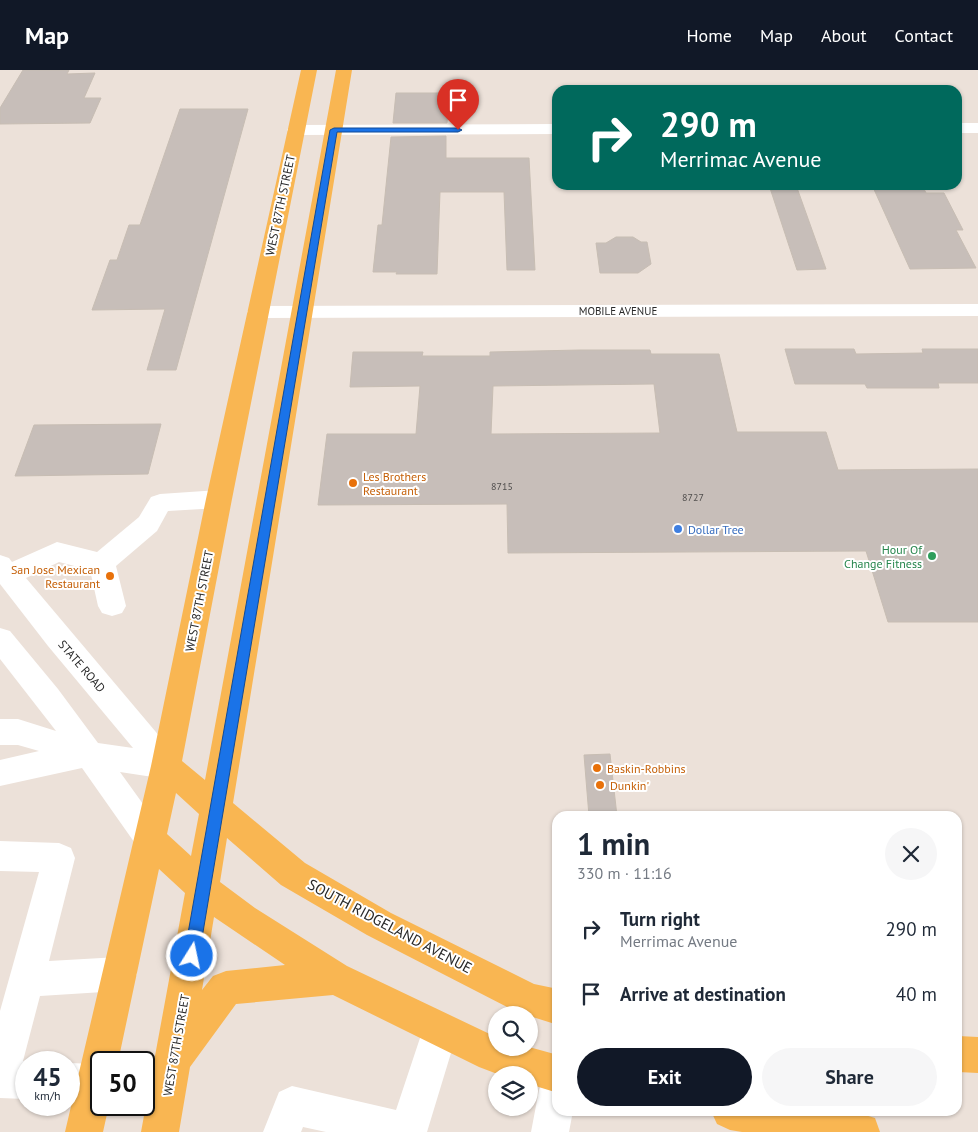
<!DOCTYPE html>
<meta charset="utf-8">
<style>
:root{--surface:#fff;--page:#f6f6f7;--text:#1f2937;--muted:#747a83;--accent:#111827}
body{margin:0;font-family:"PT Sans",sans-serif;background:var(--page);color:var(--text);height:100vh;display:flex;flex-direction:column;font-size:19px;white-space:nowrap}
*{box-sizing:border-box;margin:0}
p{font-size:16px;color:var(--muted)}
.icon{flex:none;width:28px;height:28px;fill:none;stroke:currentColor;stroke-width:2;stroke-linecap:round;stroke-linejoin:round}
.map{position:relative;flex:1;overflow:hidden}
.drawer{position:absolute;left:552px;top:741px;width:410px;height:305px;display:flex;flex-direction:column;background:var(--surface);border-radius:15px;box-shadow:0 1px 4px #0004}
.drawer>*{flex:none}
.banner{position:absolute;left:552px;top:15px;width:410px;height:105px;border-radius:15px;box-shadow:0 1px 4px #0004;background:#00695c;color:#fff;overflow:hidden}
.fabs{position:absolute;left:488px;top:936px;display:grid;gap:10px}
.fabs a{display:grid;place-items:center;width:50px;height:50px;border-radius:50%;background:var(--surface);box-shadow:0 1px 4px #0004;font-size:25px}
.speed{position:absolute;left:15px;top:981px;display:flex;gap:10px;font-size:25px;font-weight:700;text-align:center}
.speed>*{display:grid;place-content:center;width:65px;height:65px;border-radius:50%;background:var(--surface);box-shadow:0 1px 4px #0004;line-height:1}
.speed small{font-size:12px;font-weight:400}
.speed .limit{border:2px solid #111;border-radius:8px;background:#fff;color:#111}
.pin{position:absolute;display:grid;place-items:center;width:42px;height:42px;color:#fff;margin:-51px -21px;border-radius:50% 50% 50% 0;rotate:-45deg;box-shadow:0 0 5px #0007}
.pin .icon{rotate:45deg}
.me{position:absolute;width:55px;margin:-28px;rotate:10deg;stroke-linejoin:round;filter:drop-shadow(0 0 4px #0008)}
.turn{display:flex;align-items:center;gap:18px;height:105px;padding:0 25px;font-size:22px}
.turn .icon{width:65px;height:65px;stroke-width:2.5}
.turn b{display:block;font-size:35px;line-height:42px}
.round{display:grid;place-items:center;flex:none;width:52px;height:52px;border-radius:26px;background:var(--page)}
.head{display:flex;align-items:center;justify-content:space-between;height:85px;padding:0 25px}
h1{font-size:30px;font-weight:800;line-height:38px}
.primary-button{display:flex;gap:10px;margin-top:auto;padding:10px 25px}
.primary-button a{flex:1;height:58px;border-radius:30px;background:var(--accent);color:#fff;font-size:20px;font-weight:800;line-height:58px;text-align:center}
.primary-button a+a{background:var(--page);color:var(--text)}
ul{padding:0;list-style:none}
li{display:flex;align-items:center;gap:15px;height:65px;padding:0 25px}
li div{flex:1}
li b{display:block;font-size:19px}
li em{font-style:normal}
header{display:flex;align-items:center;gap:30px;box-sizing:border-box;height:70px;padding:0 25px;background:var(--accent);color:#fff}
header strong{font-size:24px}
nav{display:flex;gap:28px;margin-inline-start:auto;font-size:18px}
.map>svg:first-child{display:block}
</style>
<header>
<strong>Map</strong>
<nav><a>Home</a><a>Map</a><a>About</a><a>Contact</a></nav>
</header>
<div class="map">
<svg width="978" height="1062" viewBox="0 0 978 1062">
<rect width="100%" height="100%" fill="#ece1d9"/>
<g fill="#c7beb9" stroke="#c7bdb3" fill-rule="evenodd">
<path d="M23,0h46l-2,4 28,-1 -11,25h17l-11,25 -90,1v-16z"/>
<path d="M396,23h53l-2,30h-54z"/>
<path d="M180,39h68l-72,261h-29l18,-61 -73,1 18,-50h7l12,-35h11z"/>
<path d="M446,66v22h83l6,112h-28l-3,-78h-64l-3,82h-41l1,-2h-24l5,-47h4l9,-88z"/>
<path d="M769,115h27l30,84 -29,1z"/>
<path d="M872,115h50l4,8h18l19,37h-7l20,38 -66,1z"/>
<path d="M616,167h17l8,5h6l4,22 -13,9h-38l-4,-30h10z"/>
<path d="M785,279h69l2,5 67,-1 -1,-4h56v34h-40l1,5h-72l-2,-4h-70z"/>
<path d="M580,280h70l1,4h68l18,78h89l12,38 140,-1v153h-90l-22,-71 -358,2 -1,-49 -189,1 9,-71h89l4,-48 -70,1 3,-35h70l-1,4h68v-4zM654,314l6,49 -169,1 2,-48z"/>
<path d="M161,354l-13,50 -133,2 19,-51z"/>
<path d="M610,684l7,62h-28l-5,-61z"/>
</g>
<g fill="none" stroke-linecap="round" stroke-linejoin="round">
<g fill="#fff" fill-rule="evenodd">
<rect x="958" y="53" width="20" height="10"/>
<path d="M558,54v10l-262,1 -6,-1 -3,-4 3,-4 6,-1z"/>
<path d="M978,234v12l-720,2 -8,-1 -3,-5 3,-5 8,-1z"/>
<path d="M219,420l9,3 4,6 -4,6 -9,3 -51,3 -11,20 -41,35 10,40 -4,7 -10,3 -10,-3 -4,-7 -8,-36 -31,-8 -33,16 151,179 4,9 -4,9 -11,4 -46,-7 41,57 5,10 -5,10 -11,4 -11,-4 -57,-81 -82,18v-26l39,-9 -21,-6h-18v-26h18l38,12 -56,-72v-31l10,3 48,58 40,54 35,5 -85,-102 -48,-62v-29l9,3 3,4 45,-20 40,10 42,-35 12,-20 9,-3z"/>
<path d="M0,771l59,2 12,5 4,10 -26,103 70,-4 12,5 6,12 -6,12 -12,5 -79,5 -17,65 6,1h-3v37l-26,-1v-87l39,-139 -39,-1z"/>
<path d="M440,942l13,5 5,13 -31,102h-101l-23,-5 -2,5h-38l16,-40 13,-6 104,24 31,-93z"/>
<path d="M69,993l26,1 6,3v32l-6,3 -26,-1z"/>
<path d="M558,1001v40h15l-4,21h-38l8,-42 6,-13z"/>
</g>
<g fill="#f9b652" fill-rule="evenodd">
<path d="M301,0h16l-85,429 -50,262 23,19 131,-710h16l-119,733 72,60 86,50 143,71 24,5v36l-41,-13 -150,-77 -86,-50 -54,-47 -7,44 35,26 92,58 149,71v11l33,-1 29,8v38l-29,-9v-9h-29l-21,-8 -146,-72 -97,9 -46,63 -11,65h-38l44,-239 -26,-24 -41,193h-17v43h8l-6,27h-38l86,-366 55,-267zM176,723l23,21 -8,42 -24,-22zM214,847l71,48 -59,6 -13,5 -11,14z"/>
<path d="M958,966l20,1v36l-20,-1z"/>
<path d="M711,1041h141l23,7 5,14h-138l-12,-2 -13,-6z"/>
</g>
</g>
<path fill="#1a73e8" stroke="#114b97" d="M334,58h124l4,2 -4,2h-121l-138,824 -2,4 -5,2 -5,-2 -3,-4 146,-826z"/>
<g fill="#e8710a" stroke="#fff" stroke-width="2">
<circle cx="353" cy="413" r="5"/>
<circle cx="110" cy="506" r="5"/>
<circle cx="597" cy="698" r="5"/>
<circle cx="600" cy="715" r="5"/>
</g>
<circle fill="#3f7fe0" stroke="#fff" stroke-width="2" cx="678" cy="459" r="5"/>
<circle fill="#2e9e5b" stroke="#fff" stroke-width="2" cx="932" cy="486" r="5"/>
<g text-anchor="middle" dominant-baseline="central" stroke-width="4" stroke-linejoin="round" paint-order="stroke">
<g font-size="10" fill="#504e4d">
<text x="502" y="416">8715</text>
<text x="693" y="427">8727</text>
</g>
<g font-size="11" fill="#292929" stroke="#fff">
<text x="618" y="241">MOBILE AVENUE</text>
</g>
<g font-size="12" fill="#292929" stroke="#fff">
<text transform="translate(280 135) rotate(-78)">WEST 87TH STREET</text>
<text transform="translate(199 531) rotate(-79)">WEST 87TH STREET</text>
<text transform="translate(82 596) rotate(49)">STATE ROAD</text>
<text transform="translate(176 975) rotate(-80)">WEST 87TH STREET</text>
</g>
<g font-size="12" fill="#c56008" stroke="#fff" text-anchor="start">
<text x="363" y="406">Les Brothers<tspan x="363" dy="14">Restaurant</tspan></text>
<text x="100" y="499" text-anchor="end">San Jose Mexican<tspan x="100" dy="14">Restaurant</tspan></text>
<text x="607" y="698">Baskin-Robbins</text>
<text x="610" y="715">Dunkin'</text>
</g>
<g font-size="12" fill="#366cbe" stroke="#fff" text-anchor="start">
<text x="688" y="459">Dollar Tree</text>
</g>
<g font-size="12" fill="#27864d" stroke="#fff" text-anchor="end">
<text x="922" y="479">Hour Of<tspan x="922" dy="14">Change Fitness</tspan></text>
</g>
<g font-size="15" fill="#292929" stroke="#fff">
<text transform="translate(390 856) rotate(28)">SOUTH RIDGELAND AVENUE</text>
</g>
</g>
</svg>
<div class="fabs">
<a><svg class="icon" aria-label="search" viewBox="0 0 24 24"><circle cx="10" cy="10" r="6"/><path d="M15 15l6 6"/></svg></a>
<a><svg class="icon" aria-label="layers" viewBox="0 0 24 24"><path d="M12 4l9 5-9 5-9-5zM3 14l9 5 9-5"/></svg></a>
</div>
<div class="speed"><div>45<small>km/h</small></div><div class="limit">50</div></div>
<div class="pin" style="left:458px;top:60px;background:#d93025"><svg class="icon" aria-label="arrive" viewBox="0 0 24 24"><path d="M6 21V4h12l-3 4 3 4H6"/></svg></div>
<svg class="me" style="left:192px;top:886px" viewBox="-20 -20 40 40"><circle r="17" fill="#1a73e8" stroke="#fff" stroke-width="3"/><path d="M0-11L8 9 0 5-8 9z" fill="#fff"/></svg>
<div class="banner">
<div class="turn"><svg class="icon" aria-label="right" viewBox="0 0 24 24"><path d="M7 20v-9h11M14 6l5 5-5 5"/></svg><div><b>290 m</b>Merrimac Avenue</div></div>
</div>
<section class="drawer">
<div class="head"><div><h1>1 min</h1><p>330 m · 11:16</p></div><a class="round"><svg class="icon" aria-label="close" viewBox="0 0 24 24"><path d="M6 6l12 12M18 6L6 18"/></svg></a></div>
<ul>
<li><svg class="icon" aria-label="right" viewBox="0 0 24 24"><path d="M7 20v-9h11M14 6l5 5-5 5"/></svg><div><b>Turn right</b><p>Merrimac Avenue</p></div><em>290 m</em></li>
<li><svg class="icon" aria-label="arrive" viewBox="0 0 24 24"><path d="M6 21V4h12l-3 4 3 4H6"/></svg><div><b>Arrive at destination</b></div><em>40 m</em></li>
</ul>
<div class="primary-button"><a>Exit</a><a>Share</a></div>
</section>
</div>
